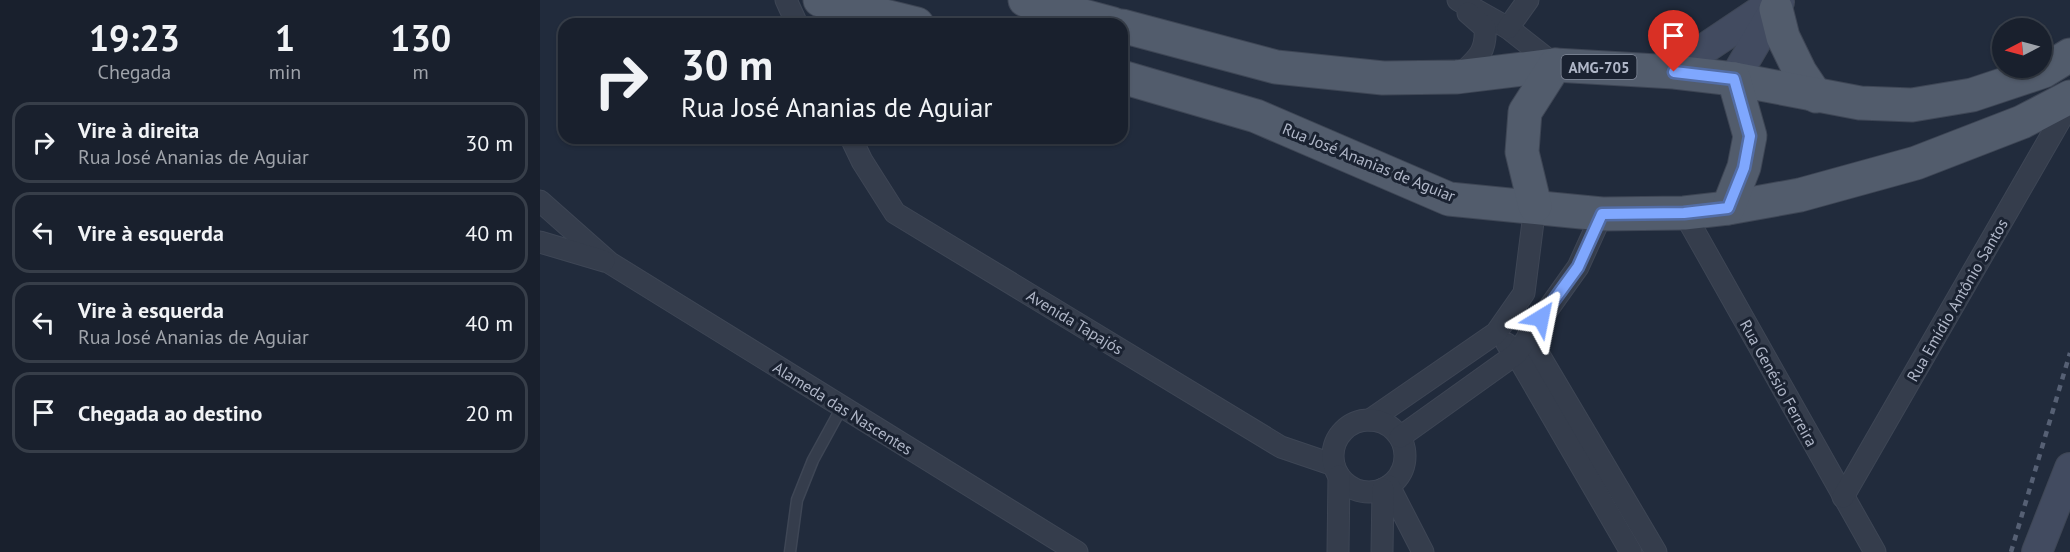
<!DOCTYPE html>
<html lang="pt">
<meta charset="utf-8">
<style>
:root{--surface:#19202d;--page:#222835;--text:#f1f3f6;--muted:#9fa3aa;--line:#373e49}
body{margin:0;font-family:"PT Sans",sans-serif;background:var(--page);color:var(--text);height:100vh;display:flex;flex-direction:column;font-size:22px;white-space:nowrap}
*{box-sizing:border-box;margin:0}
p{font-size:20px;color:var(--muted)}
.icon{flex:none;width:33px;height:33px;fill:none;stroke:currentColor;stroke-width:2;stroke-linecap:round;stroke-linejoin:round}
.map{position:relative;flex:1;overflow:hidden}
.panel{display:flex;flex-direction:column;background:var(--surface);width:540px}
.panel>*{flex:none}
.top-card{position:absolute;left:18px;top:18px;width:570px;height:126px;border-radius:18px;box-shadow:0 2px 4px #0004,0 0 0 2px var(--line);background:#19202d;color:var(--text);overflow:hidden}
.needle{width:39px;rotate:264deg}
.tools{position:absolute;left:1452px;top:18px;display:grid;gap:12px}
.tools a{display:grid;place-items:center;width:60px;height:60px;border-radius:50%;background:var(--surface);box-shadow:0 2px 4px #0004,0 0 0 2px var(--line);font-size:30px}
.pin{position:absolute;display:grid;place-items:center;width:51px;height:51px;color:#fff;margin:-62px -26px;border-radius:50% 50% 50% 0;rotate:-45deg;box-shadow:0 0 6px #0007}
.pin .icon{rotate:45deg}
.me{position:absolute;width:66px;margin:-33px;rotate:35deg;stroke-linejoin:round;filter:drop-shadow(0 0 4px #0008)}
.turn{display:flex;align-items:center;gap:21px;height:126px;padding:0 24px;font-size:27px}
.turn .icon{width:78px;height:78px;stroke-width:2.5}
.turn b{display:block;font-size:42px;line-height:51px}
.eta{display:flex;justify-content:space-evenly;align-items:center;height:102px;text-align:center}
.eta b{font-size:36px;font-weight:600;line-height:42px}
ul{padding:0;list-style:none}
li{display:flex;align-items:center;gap:18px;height:81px;margin:0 12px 9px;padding:0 12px;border:3px solid var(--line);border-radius:18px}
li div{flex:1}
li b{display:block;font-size:22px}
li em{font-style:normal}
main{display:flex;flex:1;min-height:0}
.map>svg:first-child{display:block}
</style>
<main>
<section class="panel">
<div class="eta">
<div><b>19:23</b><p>Chegada</p></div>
<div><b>1</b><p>min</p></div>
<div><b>130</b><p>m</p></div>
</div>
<ul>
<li><svg class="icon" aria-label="right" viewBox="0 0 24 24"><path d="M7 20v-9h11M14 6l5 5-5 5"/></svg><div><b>Vire à direita</b><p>Rua José Ananias de Aguiar</p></div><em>30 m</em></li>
<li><svg class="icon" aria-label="left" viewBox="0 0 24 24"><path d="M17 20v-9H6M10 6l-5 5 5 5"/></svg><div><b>Vire à esquerda</b></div><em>40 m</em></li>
<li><svg class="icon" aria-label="left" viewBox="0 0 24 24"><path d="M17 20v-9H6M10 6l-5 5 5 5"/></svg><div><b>Vire à esquerda</b><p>Rua José Ananias de Aguiar</p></div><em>40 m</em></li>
<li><svg class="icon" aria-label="arrive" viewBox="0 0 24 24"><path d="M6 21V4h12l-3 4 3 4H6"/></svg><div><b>Chegada ao destino</b></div><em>20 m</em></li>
</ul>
</section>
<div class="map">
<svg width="1530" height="552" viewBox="0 0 1530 552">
<rect width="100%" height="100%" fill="#212b3c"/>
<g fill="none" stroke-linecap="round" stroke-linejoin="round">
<defs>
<path id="lane" d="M250,552l7,-52 16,-40 29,-53"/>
<g id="street">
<path d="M246,0l11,24"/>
<path d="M918,0l50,28 47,37"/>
<path d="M968,28l20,-28"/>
<path d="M918,77c17,-17 29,-23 27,-49l-17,-15"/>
<path d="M311,138l11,23 33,52 386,234 53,18"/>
<path d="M0,201l70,62 467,289"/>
<path d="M1144,213l191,339"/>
<path d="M0,242l64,19"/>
<path d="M988,336l128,216"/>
<path d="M967,344l9,10 115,198"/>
<path d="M830,420l126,-87 28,-40 11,-87"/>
<circle cx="829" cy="456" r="36"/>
<path d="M860,437l116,-83 62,-87 24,-53"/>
<path d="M849,486l34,66"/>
<path d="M1303,497l227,-394"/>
<path d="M798,552l1,-76"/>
<path d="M842,552l1,-63"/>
</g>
<g id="secondary">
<path d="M1134,72l27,-21 76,-51"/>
<path d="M1194,79l45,-77"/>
<path d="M1497,552l33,-84"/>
</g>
<g id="primary">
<path d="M280,0l97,24"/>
<path d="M485,0l88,24"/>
<path d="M1236,9l7,28 17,35 16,24"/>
<path d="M582,26l154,41 107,11 74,-1 98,-12 119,7 60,7 126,24 52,2 60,-10 72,-24 26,-16"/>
<path d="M582,77l134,39 193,83 153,15 82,-1 44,-5 72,-13 116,-32 106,-41 48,-25"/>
<path d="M995,206l-13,-54 3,-40 30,-47"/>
<path d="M1188,208l16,-41 6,-31 -16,-57"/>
</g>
</defs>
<use href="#lane" stroke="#3e4655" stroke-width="13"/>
<use href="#street" stroke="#3e4655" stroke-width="23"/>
<use href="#secondary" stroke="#3e4655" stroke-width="32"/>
<use href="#primary" stroke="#3e4655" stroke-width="35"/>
<use href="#lane" stroke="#353d4c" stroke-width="10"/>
<use href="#street" stroke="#353d4c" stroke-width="21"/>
<use href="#secondary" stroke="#424b60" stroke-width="30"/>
<use href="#primary" stroke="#525c6c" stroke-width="33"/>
<path stroke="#566074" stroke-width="4.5" stroke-dasharray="6 6" stroke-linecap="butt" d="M1471,552l59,-199"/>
</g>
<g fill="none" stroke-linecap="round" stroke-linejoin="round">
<defs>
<path id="route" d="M1001,318l37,-51 24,-53 82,-1 44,-5 16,-40 6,-32 -16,-57 -60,-7"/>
</defs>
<use href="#route" stroke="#536da5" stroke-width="15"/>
<use href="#route" stroke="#7fa7fe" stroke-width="10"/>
</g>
<g text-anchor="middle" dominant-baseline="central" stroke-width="6" stroke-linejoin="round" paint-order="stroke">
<rect fill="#1a2231" stroke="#838a9b" stroke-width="1.5" x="1021.5" y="55" width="75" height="24" rx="4.5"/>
<g font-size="15" font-weight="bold" fill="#b0b7c8">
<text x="1059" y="67">AMG-705</text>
</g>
<g font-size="16" fill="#b0b7c8" stroke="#1a2231">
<text transform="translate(829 162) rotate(22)">Rua José Ananias de Aguiar</text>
<text transform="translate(1417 300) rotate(-60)">Rua Emídio Antônio Santos</text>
<text transform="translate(535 322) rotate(31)">Avenida Tapajós</text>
<text transform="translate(1239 383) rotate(61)">Rua Genésio Ferreira</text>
<text transform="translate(303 408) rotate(32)">Alameda das Nascentes</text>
</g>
</g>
</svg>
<div class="tools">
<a><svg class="needle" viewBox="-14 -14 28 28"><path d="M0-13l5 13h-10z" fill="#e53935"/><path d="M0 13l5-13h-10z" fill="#9fa3aa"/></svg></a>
</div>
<div class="pin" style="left:1134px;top:72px;background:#d93025"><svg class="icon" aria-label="arrive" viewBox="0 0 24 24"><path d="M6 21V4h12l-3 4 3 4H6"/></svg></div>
<svg class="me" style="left:1001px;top:318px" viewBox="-20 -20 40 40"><path d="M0-17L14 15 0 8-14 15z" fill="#7fa7fe" stroke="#fff" stroke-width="4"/></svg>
<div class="top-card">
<div class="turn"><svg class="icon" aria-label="right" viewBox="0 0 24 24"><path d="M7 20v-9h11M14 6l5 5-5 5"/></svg><div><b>30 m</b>Rua José Ananias de Aguiar</div></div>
</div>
</div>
</main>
